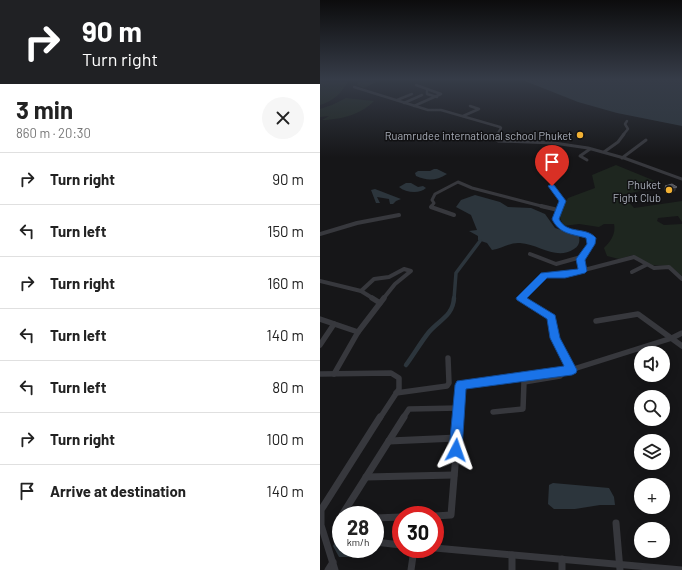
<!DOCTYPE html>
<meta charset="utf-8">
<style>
:root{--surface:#fff;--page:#f6f6f6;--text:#222;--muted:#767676;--line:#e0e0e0}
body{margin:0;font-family:Barlow,sans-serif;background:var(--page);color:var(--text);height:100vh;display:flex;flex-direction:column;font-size:15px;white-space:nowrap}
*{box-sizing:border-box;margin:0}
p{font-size:13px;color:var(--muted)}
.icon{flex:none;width:22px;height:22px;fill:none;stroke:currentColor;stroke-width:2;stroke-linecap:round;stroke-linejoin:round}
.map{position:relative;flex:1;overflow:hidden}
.drawer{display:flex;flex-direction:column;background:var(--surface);width:320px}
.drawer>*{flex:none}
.top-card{background:#202124;color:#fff;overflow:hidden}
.controls{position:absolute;left:314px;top:346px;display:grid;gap:8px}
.controls a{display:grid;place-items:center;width:36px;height:36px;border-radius:50%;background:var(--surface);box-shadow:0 2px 10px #0003;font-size:20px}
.speed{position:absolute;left:12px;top:506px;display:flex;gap:8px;font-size:20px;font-weight:700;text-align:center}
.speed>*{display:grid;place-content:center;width:52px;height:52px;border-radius:50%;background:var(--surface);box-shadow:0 2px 10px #0003;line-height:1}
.speed small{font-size:10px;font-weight:400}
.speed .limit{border:6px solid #d22;background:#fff;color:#111}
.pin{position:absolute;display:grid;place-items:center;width:34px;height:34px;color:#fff;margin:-41px -17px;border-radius:50% 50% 50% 0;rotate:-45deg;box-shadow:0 0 4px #0007}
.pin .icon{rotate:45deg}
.me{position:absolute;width:44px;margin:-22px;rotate:4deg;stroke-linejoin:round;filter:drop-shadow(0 0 3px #0008)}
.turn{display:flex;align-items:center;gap:14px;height:84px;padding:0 16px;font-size:18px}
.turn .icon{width:52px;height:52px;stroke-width:2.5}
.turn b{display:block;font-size:28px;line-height:34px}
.round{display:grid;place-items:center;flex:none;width:42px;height:42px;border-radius:21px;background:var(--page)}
.headline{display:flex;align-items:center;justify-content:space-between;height:68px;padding:0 16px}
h1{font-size:24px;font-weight:700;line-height:30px}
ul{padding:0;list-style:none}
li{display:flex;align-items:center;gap:12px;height:52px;padding:0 16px;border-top:1px solid var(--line)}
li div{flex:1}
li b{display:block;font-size:15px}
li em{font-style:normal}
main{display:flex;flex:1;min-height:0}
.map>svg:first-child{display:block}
</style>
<main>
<section class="drawer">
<div class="top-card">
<div class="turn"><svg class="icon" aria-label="right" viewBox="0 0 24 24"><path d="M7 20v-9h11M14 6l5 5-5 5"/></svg><div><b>90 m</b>Turn right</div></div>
</div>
<div class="headline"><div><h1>3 min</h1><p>860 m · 20:30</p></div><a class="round"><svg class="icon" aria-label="close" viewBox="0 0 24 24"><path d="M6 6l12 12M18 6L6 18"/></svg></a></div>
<ul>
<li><svg class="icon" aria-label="right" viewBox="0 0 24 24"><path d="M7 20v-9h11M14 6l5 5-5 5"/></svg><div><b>Turn right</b></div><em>90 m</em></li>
<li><svg class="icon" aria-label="left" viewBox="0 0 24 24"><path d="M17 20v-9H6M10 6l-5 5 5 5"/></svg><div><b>Turn left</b></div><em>150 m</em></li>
<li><svg class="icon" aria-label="right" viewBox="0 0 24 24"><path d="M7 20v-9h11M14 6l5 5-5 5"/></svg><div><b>Turn right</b></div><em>160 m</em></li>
<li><svg class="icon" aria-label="left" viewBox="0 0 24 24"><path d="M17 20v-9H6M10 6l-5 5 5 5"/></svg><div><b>Turn left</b></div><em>140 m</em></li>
<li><svg class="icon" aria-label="left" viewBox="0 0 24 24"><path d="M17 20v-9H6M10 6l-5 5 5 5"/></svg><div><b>Turn left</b></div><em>80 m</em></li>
<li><svg class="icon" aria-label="right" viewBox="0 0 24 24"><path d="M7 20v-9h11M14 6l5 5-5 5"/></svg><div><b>Turn right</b></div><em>100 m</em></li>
<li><svg class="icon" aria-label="arrive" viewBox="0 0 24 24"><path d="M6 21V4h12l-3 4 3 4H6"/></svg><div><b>Arrive at destination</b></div><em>140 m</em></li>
</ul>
</section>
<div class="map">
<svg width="362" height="570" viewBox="0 0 362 570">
<rect width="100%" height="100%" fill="#161618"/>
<g fill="#1e261f">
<path d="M0,79h29c-6,13 -15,22 -29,26z"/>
<path d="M39,79h33h-9l-19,9 -7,-3z"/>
<path d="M26,98l28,3c-12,13 -34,19 -52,19l7,-4 -9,1v-8l12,-4z"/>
<path d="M296,165l39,16 -12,5 -3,5 -18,4 12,13 48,-7v21l-4,-6 -20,2 -1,3 7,4 18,-1v52l-12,-10 -21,-1 -16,-10 -14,4 -12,-3 -3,-8c7,-7 12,-14 10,-24h-10l-5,3 -20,-3 -16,2 -4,-12 9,-16 27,-10 -3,-13z"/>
</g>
<g fill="#2c353c">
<path d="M200,79h162v47l-65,-13 -39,-11z"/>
<path d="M114,169h3l10,5c-11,7 -20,7 -31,2l-1,-3 3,-2h12z"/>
<path d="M86,183h5l7,4 5,-1 3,2c-6,6 -20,5 -27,-1z"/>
<path d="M55,189l26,10 -5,2 -3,3h-3l-1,-5 -12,-2 3,6h-4l-5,-13z"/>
<path d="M155,195l25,7 8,5 23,1 14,6 10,14 24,8c1,6 0,10 -5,13 -18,12 -35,-5 -54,-6 -10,-1 -18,6 -28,7l-5,-7 -9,-3v-4l-9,-5 8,-1 -6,-15 -15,-8 5,-7z"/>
<path d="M233,483l56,5 5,9 1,8h-15l-25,4h-21l-6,-5 1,-19z"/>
<path d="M16,540h5v9h20l-2,8h-20l-6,-11z"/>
</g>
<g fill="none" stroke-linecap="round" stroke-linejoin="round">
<path stroke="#2c353c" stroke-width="3.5" d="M134,299l2,-26 24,-32"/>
<path stroke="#2c353c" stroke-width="4.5" d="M86,365c8,-11 15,-23 23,-33 10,-12 24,-16 25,-34"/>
<g stroke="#37383d" stroke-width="2.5">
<path d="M34,87l74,23h13l59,17 1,1 -4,7"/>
<path d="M107,91v3l10,3"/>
<path d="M77,100l15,-6"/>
<path d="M84,103l18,-8"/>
<path d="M94,106l27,-12 -25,-9"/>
<path d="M143,116l16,-7 -9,-3"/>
<path d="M303,135l5,-6 -3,-5 2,-3"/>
</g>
<g stroke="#37383d" stroke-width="3">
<path d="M177,134l-2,4 3,3 56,2 34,5 36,10 58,21"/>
<path d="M284,152l14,-10 6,-8"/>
<path d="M302,158l24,-18"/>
<path d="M267,160l-7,-4 10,-7"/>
<path d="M232,186l10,15 -2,6"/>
<path d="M111,207l3,-4 -2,-3 3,-6 23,-12 14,6 73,19"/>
</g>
<g stroke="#37383d" stroke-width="4">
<path d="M112,206l-1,1 23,8"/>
<path d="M221,206l17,4"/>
<path d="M240,206l-4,13 7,10 29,9 -2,10 -10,11 2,12"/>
<path d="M0,234l37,-11 42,-8"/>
<path d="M210,254l26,10 25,-7"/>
<path d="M312,272l14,-7"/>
<path d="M0,281l41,10"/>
<path d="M54,299l-13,-8 13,-12 15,-2 15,-8 7,2 -16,13 -12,15"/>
<path d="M203,299l-2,-1 23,-22 21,-1 69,-18 20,11 15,-1 13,12"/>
</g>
<g stroke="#37383d" stroke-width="5.5">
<path d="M52,298l8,5"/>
<path d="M201,298l31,19 3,21 17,32"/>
<path d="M0,319l38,13"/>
<path d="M276,321l42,-7 44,32"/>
<path d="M0,345l14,-21"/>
<path d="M0,374l71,-1 8,5v11l-19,29"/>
<path d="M14,374l24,-42 26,-34"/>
<path d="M76,393l51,-7 2,-3 -1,-25"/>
<path d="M173,412l30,-3 1,-27 36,-6 4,-4"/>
<path d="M83,418l6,-9 50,-1"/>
<path d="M138,418l3,-33 103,-13 108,-34 10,-5"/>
</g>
<g stroke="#37383d" stroke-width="7">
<path d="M69,441l68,-3"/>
<path d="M46,477l88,-2"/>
<path d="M22,515l62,-98"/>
<path d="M115,516l16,-1 8,-98"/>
<path d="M55,518l26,-1"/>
<path d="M19,519h2"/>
<path d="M296,523l4,47"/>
<path d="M55,542l26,3"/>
<path d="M115,548l247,22"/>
<path d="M192,555v15"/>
<path d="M242,559v11"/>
<path d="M8,570l5,-8"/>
<path d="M15,570l-14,-45v-15l59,-93"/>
<path d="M91,570l3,-21"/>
</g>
</g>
<path fill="#47494d" d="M345,186l10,5 -7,2 -4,-3z"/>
<path fill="#2f3033" d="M357,187l-2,4 -7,2 1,-4z"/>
<path fill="#525359" stroke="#5f6168" d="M352,184l5,3 -8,2 -4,-3z"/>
<linearGradient id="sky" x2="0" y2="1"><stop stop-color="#0c0c0d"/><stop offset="0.5" stop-color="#363c48"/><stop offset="1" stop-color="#363c48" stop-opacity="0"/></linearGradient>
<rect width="362" height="158" fill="url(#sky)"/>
<path fill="#1a73e8" stroke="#114b97" d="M232,184l2,1 12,16 -7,18c8,16 27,7 37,19l-1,6 -10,16 2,11 -2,2 -20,5h-18l-20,20 28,17 5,23 17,32 -1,3 -4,2 -106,14 -4,61 -2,5 -4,2 -5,-2 -2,-5 6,-65 2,-4 107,-15 -14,-28 -3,-19 -30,-19 -1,-2 25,-25 37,-4 -2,-10 11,-15 -1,-6c-14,-4 -27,-4 -34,-19l7,-18 -11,-15z"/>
<g fill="#f2b134" stroke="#111113" stroke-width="1.5">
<circle cx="260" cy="135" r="4"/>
<circle cx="349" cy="190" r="4"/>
</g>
<g text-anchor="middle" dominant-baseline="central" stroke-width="3" stroke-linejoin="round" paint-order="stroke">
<g font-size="11" fill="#a8adb8" stroke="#111113" text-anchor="end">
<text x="252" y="135">Ruamrudee international school Phuket</text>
<text x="341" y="184">Phuket<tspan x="341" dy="13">Fight Club</tspan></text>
</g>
</g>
</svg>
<div class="controls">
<a><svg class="icon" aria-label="sound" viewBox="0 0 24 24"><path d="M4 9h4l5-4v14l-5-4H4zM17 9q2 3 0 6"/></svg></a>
<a><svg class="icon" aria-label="search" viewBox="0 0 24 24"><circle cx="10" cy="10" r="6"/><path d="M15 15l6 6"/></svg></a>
<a><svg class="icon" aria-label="layers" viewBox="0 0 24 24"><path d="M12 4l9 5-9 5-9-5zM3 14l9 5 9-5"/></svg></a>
<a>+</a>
<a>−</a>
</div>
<div class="speed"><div>28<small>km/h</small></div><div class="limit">30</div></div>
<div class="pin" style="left:232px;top:186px;background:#d93025"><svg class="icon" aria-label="arrive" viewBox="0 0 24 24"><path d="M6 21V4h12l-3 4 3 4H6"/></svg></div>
<svg class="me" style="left:136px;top:450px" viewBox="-20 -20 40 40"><path d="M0-17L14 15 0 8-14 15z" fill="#1a73e8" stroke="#fff" stroke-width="4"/></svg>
</div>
</main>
